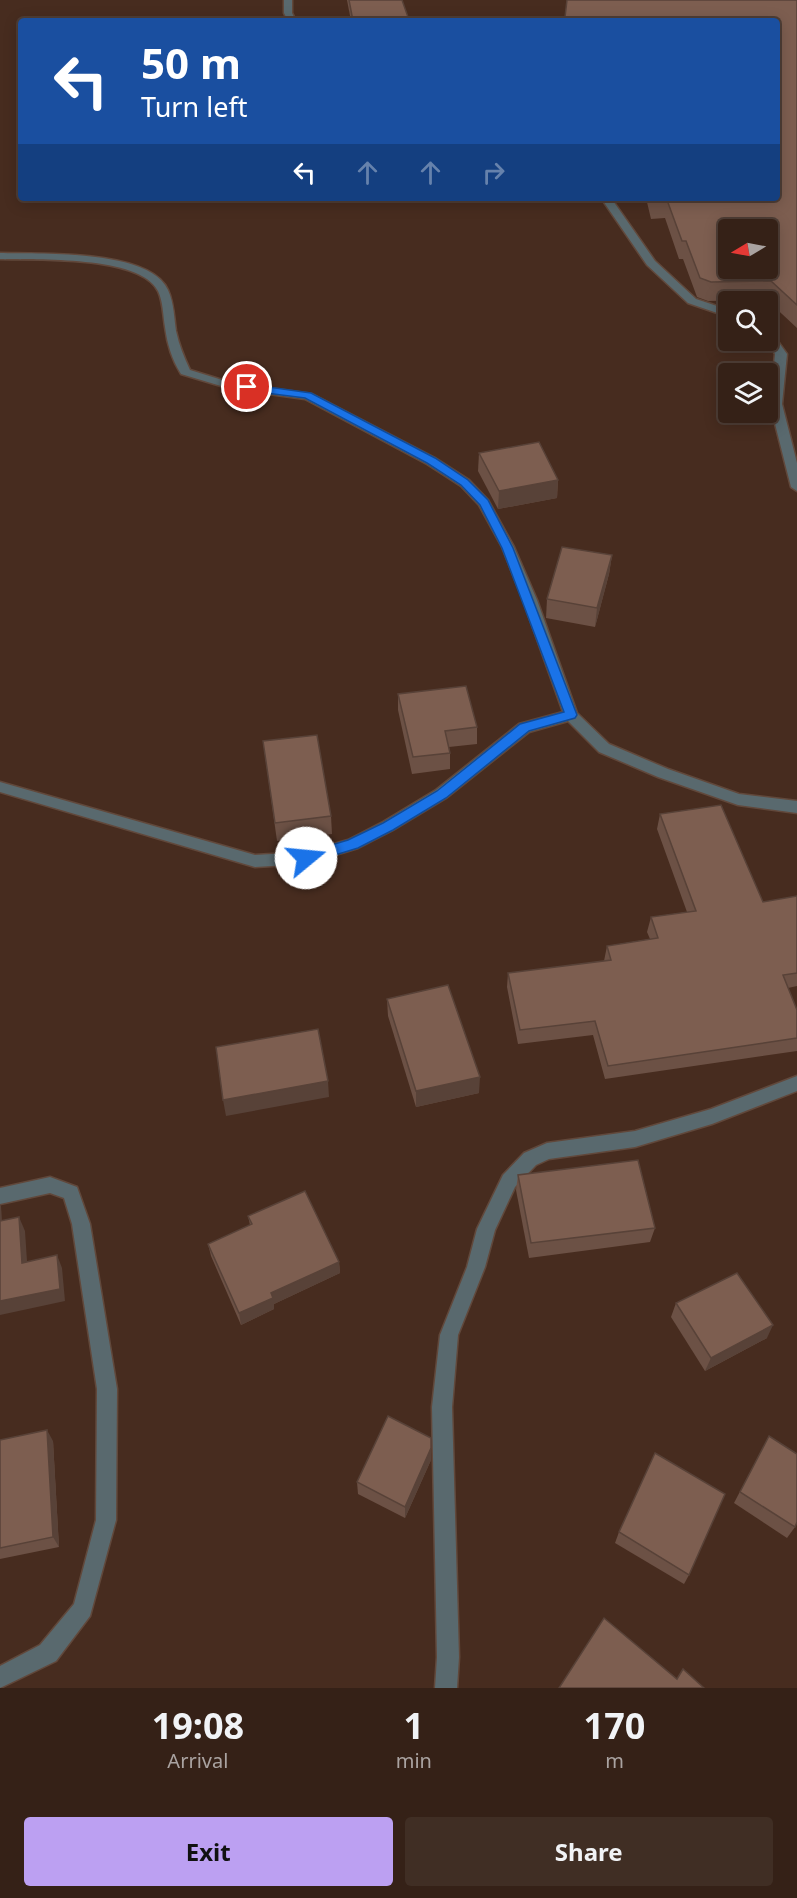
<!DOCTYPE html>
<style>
:root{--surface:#352117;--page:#402e24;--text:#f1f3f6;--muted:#aaa3a1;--line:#4f3e36;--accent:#bca0f2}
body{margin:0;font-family:"Noto Sans",sans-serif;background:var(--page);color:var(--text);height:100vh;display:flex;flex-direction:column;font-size:22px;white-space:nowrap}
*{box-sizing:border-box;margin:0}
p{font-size:20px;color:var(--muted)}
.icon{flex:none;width:33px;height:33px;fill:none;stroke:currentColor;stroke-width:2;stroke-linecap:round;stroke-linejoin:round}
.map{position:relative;height:1688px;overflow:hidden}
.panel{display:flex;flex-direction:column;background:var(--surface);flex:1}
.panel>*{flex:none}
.banner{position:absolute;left:18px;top:18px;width:762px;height:183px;border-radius:6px;box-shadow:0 3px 15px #0003,0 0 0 2px var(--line);background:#1a4fa0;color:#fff;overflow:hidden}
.needle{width:39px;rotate:260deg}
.controls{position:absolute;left:718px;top:219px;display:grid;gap:12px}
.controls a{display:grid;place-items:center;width:60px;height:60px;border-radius:6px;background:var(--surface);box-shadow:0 3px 15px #0003,0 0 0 2px var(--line);font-size:30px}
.pin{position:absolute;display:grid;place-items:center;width:51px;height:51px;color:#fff;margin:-26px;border:3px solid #fff;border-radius:50%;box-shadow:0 2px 6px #0007}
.me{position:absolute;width:66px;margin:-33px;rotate:73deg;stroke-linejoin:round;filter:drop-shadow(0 0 4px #0008)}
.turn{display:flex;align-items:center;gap:21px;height:126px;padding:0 24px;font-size:27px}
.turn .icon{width:78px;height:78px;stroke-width:2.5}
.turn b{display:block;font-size:42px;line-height:51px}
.lanes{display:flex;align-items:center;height:57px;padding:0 24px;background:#0003;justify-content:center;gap:30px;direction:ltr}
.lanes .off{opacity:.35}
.eta{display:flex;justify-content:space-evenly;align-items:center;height:102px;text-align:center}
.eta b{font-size:36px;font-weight:700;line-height:42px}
.action{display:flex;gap:12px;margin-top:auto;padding:12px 24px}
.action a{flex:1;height:69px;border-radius:6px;background:var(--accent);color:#111;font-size:24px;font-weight:700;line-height:69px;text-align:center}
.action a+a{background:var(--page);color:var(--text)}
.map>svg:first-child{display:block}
</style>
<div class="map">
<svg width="797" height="1688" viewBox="0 0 797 1688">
<rect width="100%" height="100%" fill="#472c1f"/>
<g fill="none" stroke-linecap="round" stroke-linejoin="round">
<defs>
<g id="service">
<path d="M284,0h8v13l4,8h-8l-4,-8z"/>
<path d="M601,198h10l44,63 41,38 33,11v7l-41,-14 -41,-38z"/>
<path d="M768,332l4,1 15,21 -5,50 15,59v28l-6,-4 -21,-83 5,-50 -9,-14z"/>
</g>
<g id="minor">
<path d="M0,253c39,1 150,-4 168,37 6,13 6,28 8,41 3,14 8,26 14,39l42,13 80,11 123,64 34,22 19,20 26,47 23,53 40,113 32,31 59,25 71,25 58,7v12l-59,-8 -80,-28 -59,-25 -31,-31 -39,11 -83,66 -53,32 -35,18 -52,16 -51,3 -255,-75v-10l255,73 51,-3 42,-12 35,-18 53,-32 83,-66 44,-12 -40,-112 -21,-53 -23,-42 -18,-19 -34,-22 -122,-65 -74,-10 -50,-15c-9,-14 -14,-31 -16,-47 -2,-12 -2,-26 -7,-36 -18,-36 -123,-31 -158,-32z"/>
<path d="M797,1076v15l-85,33 -77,23 -86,12 -13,6 -21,22 -20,43 -10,37 -27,68 -6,72 7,250 -2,31h-22l2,-31 -5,-250 8,-72 27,-68 10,-38 26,-54 21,-22 23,-10 88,-12 76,-22z"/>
<path d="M50,1177l27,10 13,37 27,165 -1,131 -26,96 -34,45 -56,27v-22l40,-21 34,-41 22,-84 1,-131 -25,-165 -8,-26 -14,-5 -50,11v-16z"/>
</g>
</defs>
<use href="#service" stroke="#61483b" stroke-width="3"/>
<use href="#minor" stroke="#61483b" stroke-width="3"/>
<use href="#service" fill="#59696e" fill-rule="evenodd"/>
<use href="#minor" fill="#59696e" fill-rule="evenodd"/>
</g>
<g fill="#6c5145">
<path d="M347,0h55l6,17v4h-57z"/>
<path d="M797,0v328l-30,-28 -59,1 -11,-4 -14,-38h-4l-14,-41 -14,1 -5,-21h131v-177h-221v-4h9z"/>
<path d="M479,453l79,27 -1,18 -59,11 -20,-38z"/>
<path d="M612,555l-3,19 -14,53 -49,-9 1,-19z"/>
<path d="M398,694l79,33v17l-28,3 1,6v16l-38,5 -14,-64z"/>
<path d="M263,741l68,75 1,18 -55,7z"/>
<path d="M660,814l103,88 34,-6v90l-9,2 9,22v41l-192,28 -12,-44 -75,9 -11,-57 1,-14 96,-12 3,-15 43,-7 -3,-7 4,-15 36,-5 -30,-83z"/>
<path d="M387,999l92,94 -63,14 -28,-91z"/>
<path d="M518,1175l137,53 -5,14 -121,16 -13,-68z"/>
<path d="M248,1216l91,46 1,11 -66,31v5l-33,16 -30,-69 -3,-12 42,-19z"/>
<path d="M676,1303l91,35 -62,33 -34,-54z"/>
<path d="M769,1436l26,91 -8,11 -53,-35z"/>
<path d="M0,1440l53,1 6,106 -59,12z"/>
<path d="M431,1460l-26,58 -47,-24 -1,-12z"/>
<path d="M619,1532l70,43 -5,9 -69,-41z"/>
</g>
<g fill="#584238">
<path d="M558,480l-1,18 -59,11 1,-18z"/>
<path d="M612,555l-3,19 -14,53 2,-19z"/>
<path d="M480,1077l-1,16 -63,14v-16z"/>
<path d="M328,1081l1,16 -103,19 -3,-16z"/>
<path d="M0,1204l1,2 2,29 -3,-7z"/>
<path d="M19,1217l6,14 3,45 -6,-13z"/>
<path d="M57,1255l5,13 3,33 -65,14v-14z"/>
<path d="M339,1262l1,11 -66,31v5l-33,16 -2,-12 32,-20z"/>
<path d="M773,1325l-6,13 -62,33 6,-13z"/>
<path d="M47,1430l6,11 6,106 -6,-10z"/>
<path d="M431,1448v12l-26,58v-11z"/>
</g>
<g fill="#7d5e50" stroke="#584238" stroke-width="1.5" fill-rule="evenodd">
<path d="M349,0h53l6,17 -55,4z"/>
<path d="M567,0h230v305l-26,-24 -60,1 -11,-4 -14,-37h-4l-15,-41h-14v-2h124v-177h-220l-1,-4h9zM729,230h39v38h-39z"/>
<path d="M539,442l19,38 -59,11 -20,-38z"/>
<path d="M562,547l50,8 -15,53 -50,-9z"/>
<path d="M466,686l11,41 -32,4 5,22 -37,4 -15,-63z"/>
<path d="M317,735l14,81 -56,7 -12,-82z"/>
<path d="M721,805l42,97 34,-6v77l-14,2 14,35v28l-189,28 -13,-45 -75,9 -12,-57 103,-13 -4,-14 51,-8 -7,-21 45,-6 -36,-97z"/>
<path d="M448,985l32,92 -64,14 -29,-92z"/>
<path d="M318,1029l10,52 -105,19 -7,-53z"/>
<path d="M638,1160l17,68 -124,15 -13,-68z"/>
<path d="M305,1191l34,71 -68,31 2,5 -34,15 -31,-69 44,-20 -4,-8z"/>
<path d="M19,1217l3,46 35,-8 3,34 -60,12v-80z"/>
<path d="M737,1273l36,52 -62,33 -35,-55z"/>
<path d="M388,1416l43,22v10l-26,59 -48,-25z"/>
<path d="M47,1430l6,107 -53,11v-108z"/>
<path d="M769,1436l28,18v68l-2,5 -55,-35z"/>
<path d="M655,1453l70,41 -36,81 -70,-43z"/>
<path d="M604,1618l73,61 6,-10 21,19h-145z"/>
</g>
<path fill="#1a73e8" stroke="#114b97" stroke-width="1.5" d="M247,384l64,9 124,65 33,22 20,20 25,48 64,167 -2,3 -46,13 -83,67 -53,32 -35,18 -52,16 -5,-2v-8l47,-14 35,-17 54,-32 83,-67 44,-12 -62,-164 -22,-43 -19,-20 -34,-22 -122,-65 -62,-8 -1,-3z"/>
</svg>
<div class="controls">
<a><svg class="needle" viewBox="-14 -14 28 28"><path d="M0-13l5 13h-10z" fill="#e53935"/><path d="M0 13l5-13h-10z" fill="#aaa3a1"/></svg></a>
<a><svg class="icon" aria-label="search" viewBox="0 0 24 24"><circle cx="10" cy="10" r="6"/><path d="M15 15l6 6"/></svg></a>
<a><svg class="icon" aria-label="layers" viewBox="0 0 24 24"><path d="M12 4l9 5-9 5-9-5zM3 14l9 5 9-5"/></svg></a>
</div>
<div class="pin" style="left:247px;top:387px;background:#d93025"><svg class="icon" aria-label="arrive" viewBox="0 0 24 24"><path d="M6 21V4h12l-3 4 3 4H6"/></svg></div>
<svg class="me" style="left:306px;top:858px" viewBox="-20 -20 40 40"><circle r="19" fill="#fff"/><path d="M0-13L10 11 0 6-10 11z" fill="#1a73e8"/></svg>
<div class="banner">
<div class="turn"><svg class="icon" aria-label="left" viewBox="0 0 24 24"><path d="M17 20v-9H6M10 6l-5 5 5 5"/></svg><div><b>50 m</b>Turn left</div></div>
<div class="lanes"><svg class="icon" aria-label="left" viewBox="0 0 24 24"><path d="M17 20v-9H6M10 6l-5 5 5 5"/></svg><svg class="icon off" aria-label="ahead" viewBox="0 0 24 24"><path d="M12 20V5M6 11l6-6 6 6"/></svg><svg class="icon off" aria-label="ahead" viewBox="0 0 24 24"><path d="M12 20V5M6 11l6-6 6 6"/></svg><svg class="icon off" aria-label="right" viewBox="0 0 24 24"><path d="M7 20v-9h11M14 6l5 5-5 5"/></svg></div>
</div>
</div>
<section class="panel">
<div class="eta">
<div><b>19:08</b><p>Arrival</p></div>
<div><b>1</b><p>min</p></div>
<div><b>170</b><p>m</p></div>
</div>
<div class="action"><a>Exit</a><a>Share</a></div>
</section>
